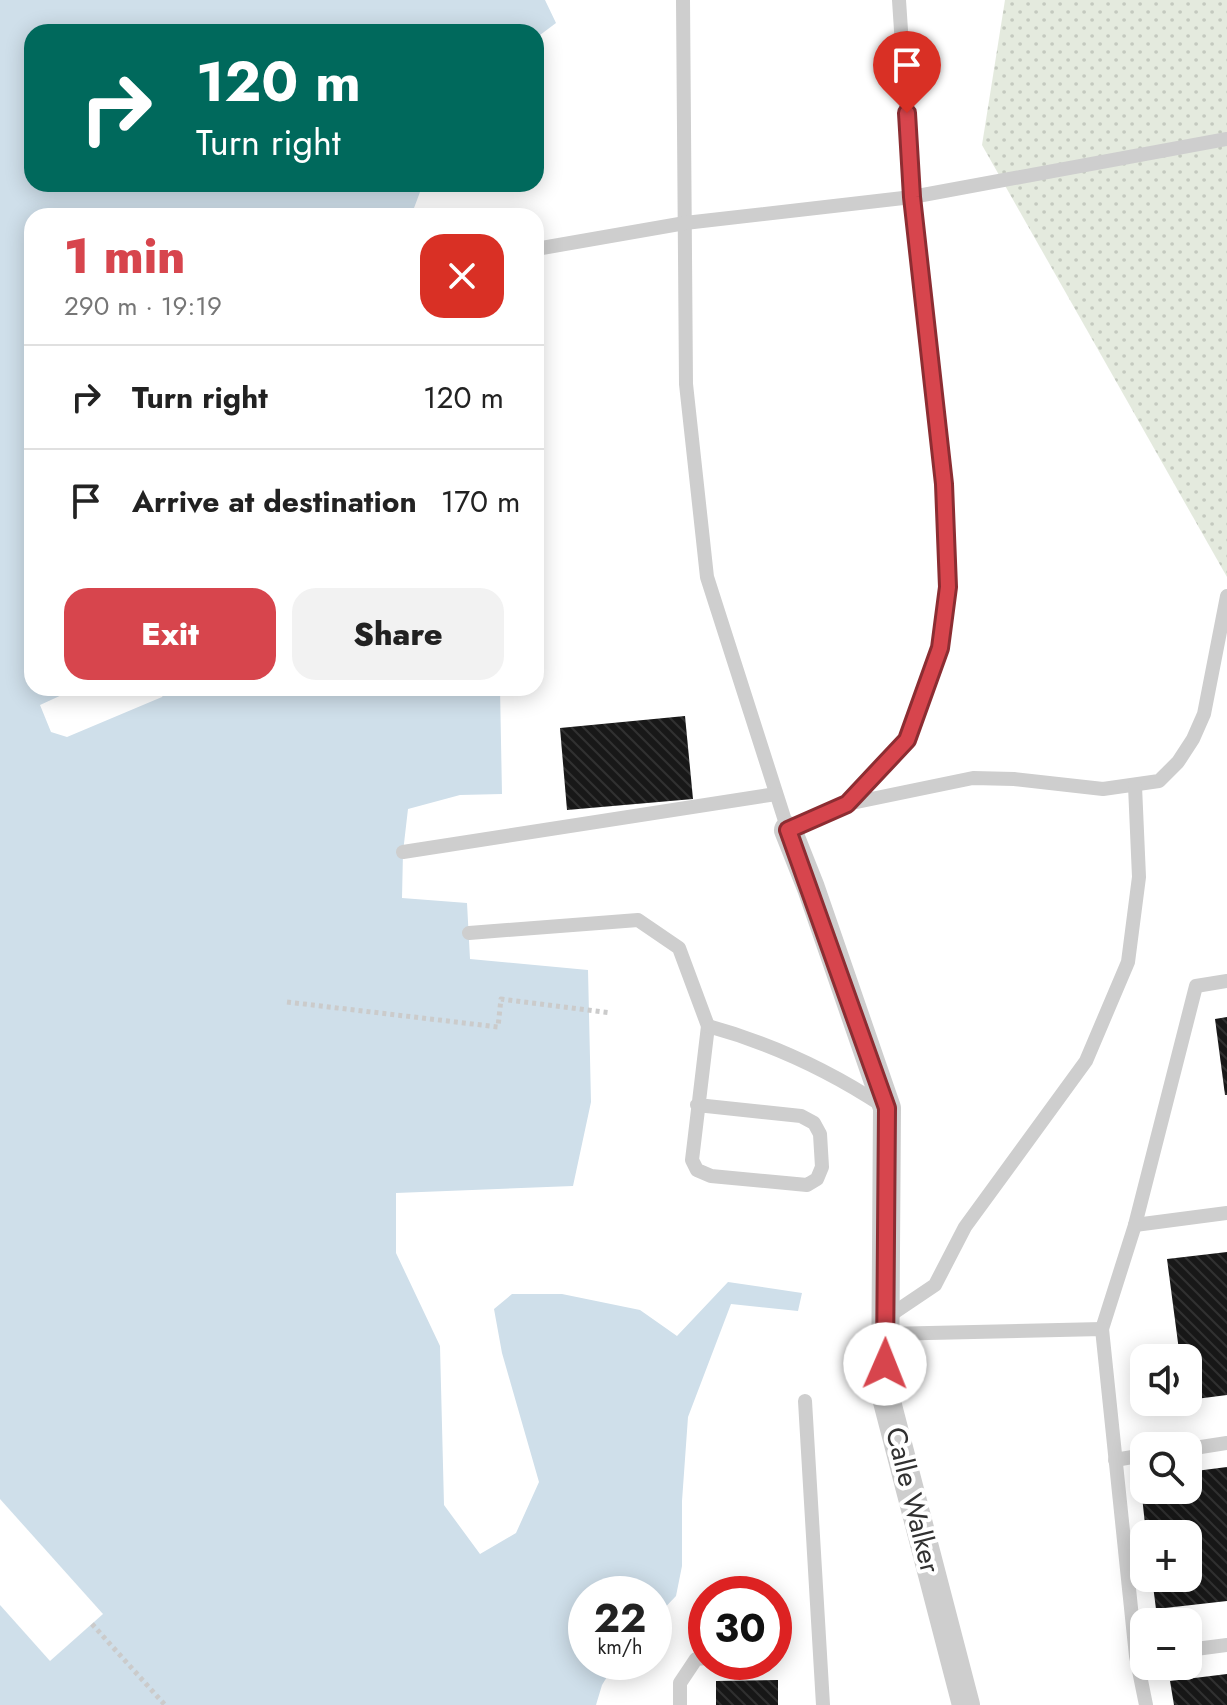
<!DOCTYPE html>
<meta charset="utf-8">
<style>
:root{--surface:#fff;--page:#f2f2f2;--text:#222;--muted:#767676;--line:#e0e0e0;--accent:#d7454d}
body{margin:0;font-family:Jost,sans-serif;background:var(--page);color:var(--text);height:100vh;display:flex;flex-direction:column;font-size:30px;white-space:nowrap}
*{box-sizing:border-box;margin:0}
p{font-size:26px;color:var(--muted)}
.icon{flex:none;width:44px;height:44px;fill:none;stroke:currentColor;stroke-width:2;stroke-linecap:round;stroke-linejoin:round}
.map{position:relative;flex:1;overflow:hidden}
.details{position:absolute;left:24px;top:208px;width:520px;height:488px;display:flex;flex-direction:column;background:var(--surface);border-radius:24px;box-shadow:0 4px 20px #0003}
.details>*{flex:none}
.guide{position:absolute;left:24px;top:24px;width:520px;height:168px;border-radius:24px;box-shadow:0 4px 20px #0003;background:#00695c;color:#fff;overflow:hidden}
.controls{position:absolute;left:1130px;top:1344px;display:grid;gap:16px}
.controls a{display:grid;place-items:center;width:72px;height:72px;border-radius:16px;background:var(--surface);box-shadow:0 4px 20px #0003;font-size:40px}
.speed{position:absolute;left:568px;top:1576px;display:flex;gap:16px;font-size:40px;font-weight:700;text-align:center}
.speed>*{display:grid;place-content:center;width:104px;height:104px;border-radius:50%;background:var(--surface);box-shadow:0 4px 20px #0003;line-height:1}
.speed small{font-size:20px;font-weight:400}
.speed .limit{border:12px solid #d22;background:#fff;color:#111}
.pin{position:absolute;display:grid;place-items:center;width:68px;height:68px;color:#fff;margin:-82px -34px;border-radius:50% 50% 50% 0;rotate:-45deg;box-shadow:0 0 8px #0007}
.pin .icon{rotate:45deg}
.me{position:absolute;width:88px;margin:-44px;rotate:1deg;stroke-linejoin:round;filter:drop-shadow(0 0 6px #0008)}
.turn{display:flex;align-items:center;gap:28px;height:168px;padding:0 40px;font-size:36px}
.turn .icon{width:104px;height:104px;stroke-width:2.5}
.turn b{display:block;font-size:56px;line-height:68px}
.round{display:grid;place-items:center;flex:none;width:84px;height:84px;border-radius:24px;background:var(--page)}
.overview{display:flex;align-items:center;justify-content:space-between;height:136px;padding:0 40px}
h1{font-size:48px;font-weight:800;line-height:60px;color:var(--accent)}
.button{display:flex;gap:16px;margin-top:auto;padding:16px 40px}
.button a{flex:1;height:92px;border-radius:24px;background:var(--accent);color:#fff;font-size:32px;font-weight:800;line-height:92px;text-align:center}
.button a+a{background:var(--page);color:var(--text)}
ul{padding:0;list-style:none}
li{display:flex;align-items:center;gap:24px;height:104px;padding:0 40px;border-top:2px solid var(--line)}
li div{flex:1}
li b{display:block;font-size:30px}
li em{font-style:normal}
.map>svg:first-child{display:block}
</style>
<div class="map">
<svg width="1227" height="1705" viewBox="0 0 1227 1705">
<defs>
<pattern id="grass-dots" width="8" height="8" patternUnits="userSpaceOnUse" patternTransform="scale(2)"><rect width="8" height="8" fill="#e4eade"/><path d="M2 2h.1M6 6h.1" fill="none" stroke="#c4c9bf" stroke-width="1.8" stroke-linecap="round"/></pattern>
<pattern id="building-back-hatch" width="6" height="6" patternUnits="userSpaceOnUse" patternTransform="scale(2)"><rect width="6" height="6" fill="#181818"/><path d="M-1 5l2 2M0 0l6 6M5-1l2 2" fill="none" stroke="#313131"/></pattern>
</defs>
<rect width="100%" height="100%" fill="#fff"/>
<path fill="url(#grass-dots)" d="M1005,0h222v577l-245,-432z"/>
<path fill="#cfdfea" d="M0,0h545l11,23 -20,15v-6h-504v152h391l-12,32h-379v472h45l-37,17 11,27 16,5 95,-40 6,-9h332l2,106 -42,1 -52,14 -5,43 -1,46 65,5 3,56 118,11 3,132 -18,84 -177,7v60l44,93 4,159 36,49 36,-21 23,-51 -37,-129 -8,-44 18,-15h50l78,16 37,26 51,-54 74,11 -4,18 -67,-7 -43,113 -6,84v65l-6,30 -22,23v-25h-68v68h30l-14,23 -6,20h-596z"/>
<path fill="#fff" d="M0,1499l103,115 -53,47 -50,-56z"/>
<g fill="url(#building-back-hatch)">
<path d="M685,716l8,83 -126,11 -7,-82z"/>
<path d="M1227,1017v78h-2l-10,-76z"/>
<path d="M1227,1252v143l-39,5v-42h-8l-13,-99z"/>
<path d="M1227,1467v134l-71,8 -4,-31h36v-44h-42l-6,-57h4v13h44v-18z"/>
<path d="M1227,1674v31h-53l-4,-24z"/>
<path d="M778,1680v25h-62v-24z"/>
</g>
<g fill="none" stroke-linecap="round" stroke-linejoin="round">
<g stroke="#cbcbcb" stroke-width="5" stroke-dasharray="4 4" stroke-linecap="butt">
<path d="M287,1002l211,25 3,-28 110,14"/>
<path d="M92,1624l73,81"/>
</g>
<g stroke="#cecece" stroke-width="14">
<path d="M683,0l3,384 21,193 81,253 59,-26 126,-26 41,1 89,10 56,-8 19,-19 15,-23 11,-25 23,-118"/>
<path d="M536,249l149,-26 227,-26 315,-58"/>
<path d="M848,803l59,-63 33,-92 8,-61 -4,-103 -32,-287 -13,-197"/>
<path d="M403,852l373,-58"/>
<path d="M469,933l169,-13 41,28 29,78 -16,134 5,10 14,6 96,9 10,-6 5,-12 -2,-33 -6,-11 -13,-7 -104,-11"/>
<path d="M708,1026c62,17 122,45 175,80"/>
<path d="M1135,1225l92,-12"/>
<path d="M886,1318l49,-33 30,-58 121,-166 42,-99 11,-85 -4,-91"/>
<path d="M1102,1329l33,-104 61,-239 31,-5"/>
<path d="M885,1334l217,-5 34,327 10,49"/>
<path d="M805,1401l18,304"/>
<path d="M1188,1449l39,-6"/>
<path d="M1115,1460l29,-5"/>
<path d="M1188,1650l39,-5"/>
<path d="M680,1705v-22l16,-24 10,-1"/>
</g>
<path stroke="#cecece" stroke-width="28" d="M788,830l23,58 76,220 -2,286 81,311"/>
</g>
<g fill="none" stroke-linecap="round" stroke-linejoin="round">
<defs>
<path id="route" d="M885,1364l2,-256 -99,-278 59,-26 60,-64 33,-92 8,-61 -4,-103 -32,-287 -5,-84"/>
</defs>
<use href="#route" stroke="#8c2d32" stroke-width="20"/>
<use href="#route" stroke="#d7454d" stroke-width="14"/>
</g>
<g text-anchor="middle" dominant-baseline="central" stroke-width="8" stroke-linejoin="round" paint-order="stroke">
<g font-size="28" fill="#313131" stroke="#fff">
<text transform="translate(913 1500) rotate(76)">Calle Walker</text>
</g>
</g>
</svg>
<div class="controls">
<a><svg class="icon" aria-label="sound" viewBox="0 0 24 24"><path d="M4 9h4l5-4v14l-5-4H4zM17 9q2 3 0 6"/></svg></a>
<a><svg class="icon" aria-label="search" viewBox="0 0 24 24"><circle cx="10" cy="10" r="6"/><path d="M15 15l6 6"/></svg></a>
<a>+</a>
<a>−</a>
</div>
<div class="speed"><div>22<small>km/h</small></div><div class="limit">30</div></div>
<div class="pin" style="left:907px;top:113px;background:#d93025"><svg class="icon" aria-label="arrive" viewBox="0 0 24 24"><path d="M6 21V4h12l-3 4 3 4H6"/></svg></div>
<svg class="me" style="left:885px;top:1364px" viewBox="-20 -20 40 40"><circle r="19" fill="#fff"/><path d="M0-13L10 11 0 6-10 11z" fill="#d7454d"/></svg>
<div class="guide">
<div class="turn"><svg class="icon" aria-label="right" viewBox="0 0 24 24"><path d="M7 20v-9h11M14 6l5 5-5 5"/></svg><div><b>120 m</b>Turn right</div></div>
</div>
<section class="details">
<div class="overview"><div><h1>1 min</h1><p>290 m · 19:19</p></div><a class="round" style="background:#d93025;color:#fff"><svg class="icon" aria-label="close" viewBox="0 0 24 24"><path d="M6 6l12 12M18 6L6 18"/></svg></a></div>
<ul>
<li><svg class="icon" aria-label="right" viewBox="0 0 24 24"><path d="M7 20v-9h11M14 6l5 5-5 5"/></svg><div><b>Turn right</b></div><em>120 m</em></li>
<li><svg class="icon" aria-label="arrive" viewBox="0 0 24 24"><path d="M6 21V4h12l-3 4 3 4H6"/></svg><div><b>Arrive at destination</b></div><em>170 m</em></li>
</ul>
<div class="button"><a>Exit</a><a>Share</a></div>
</section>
</div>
